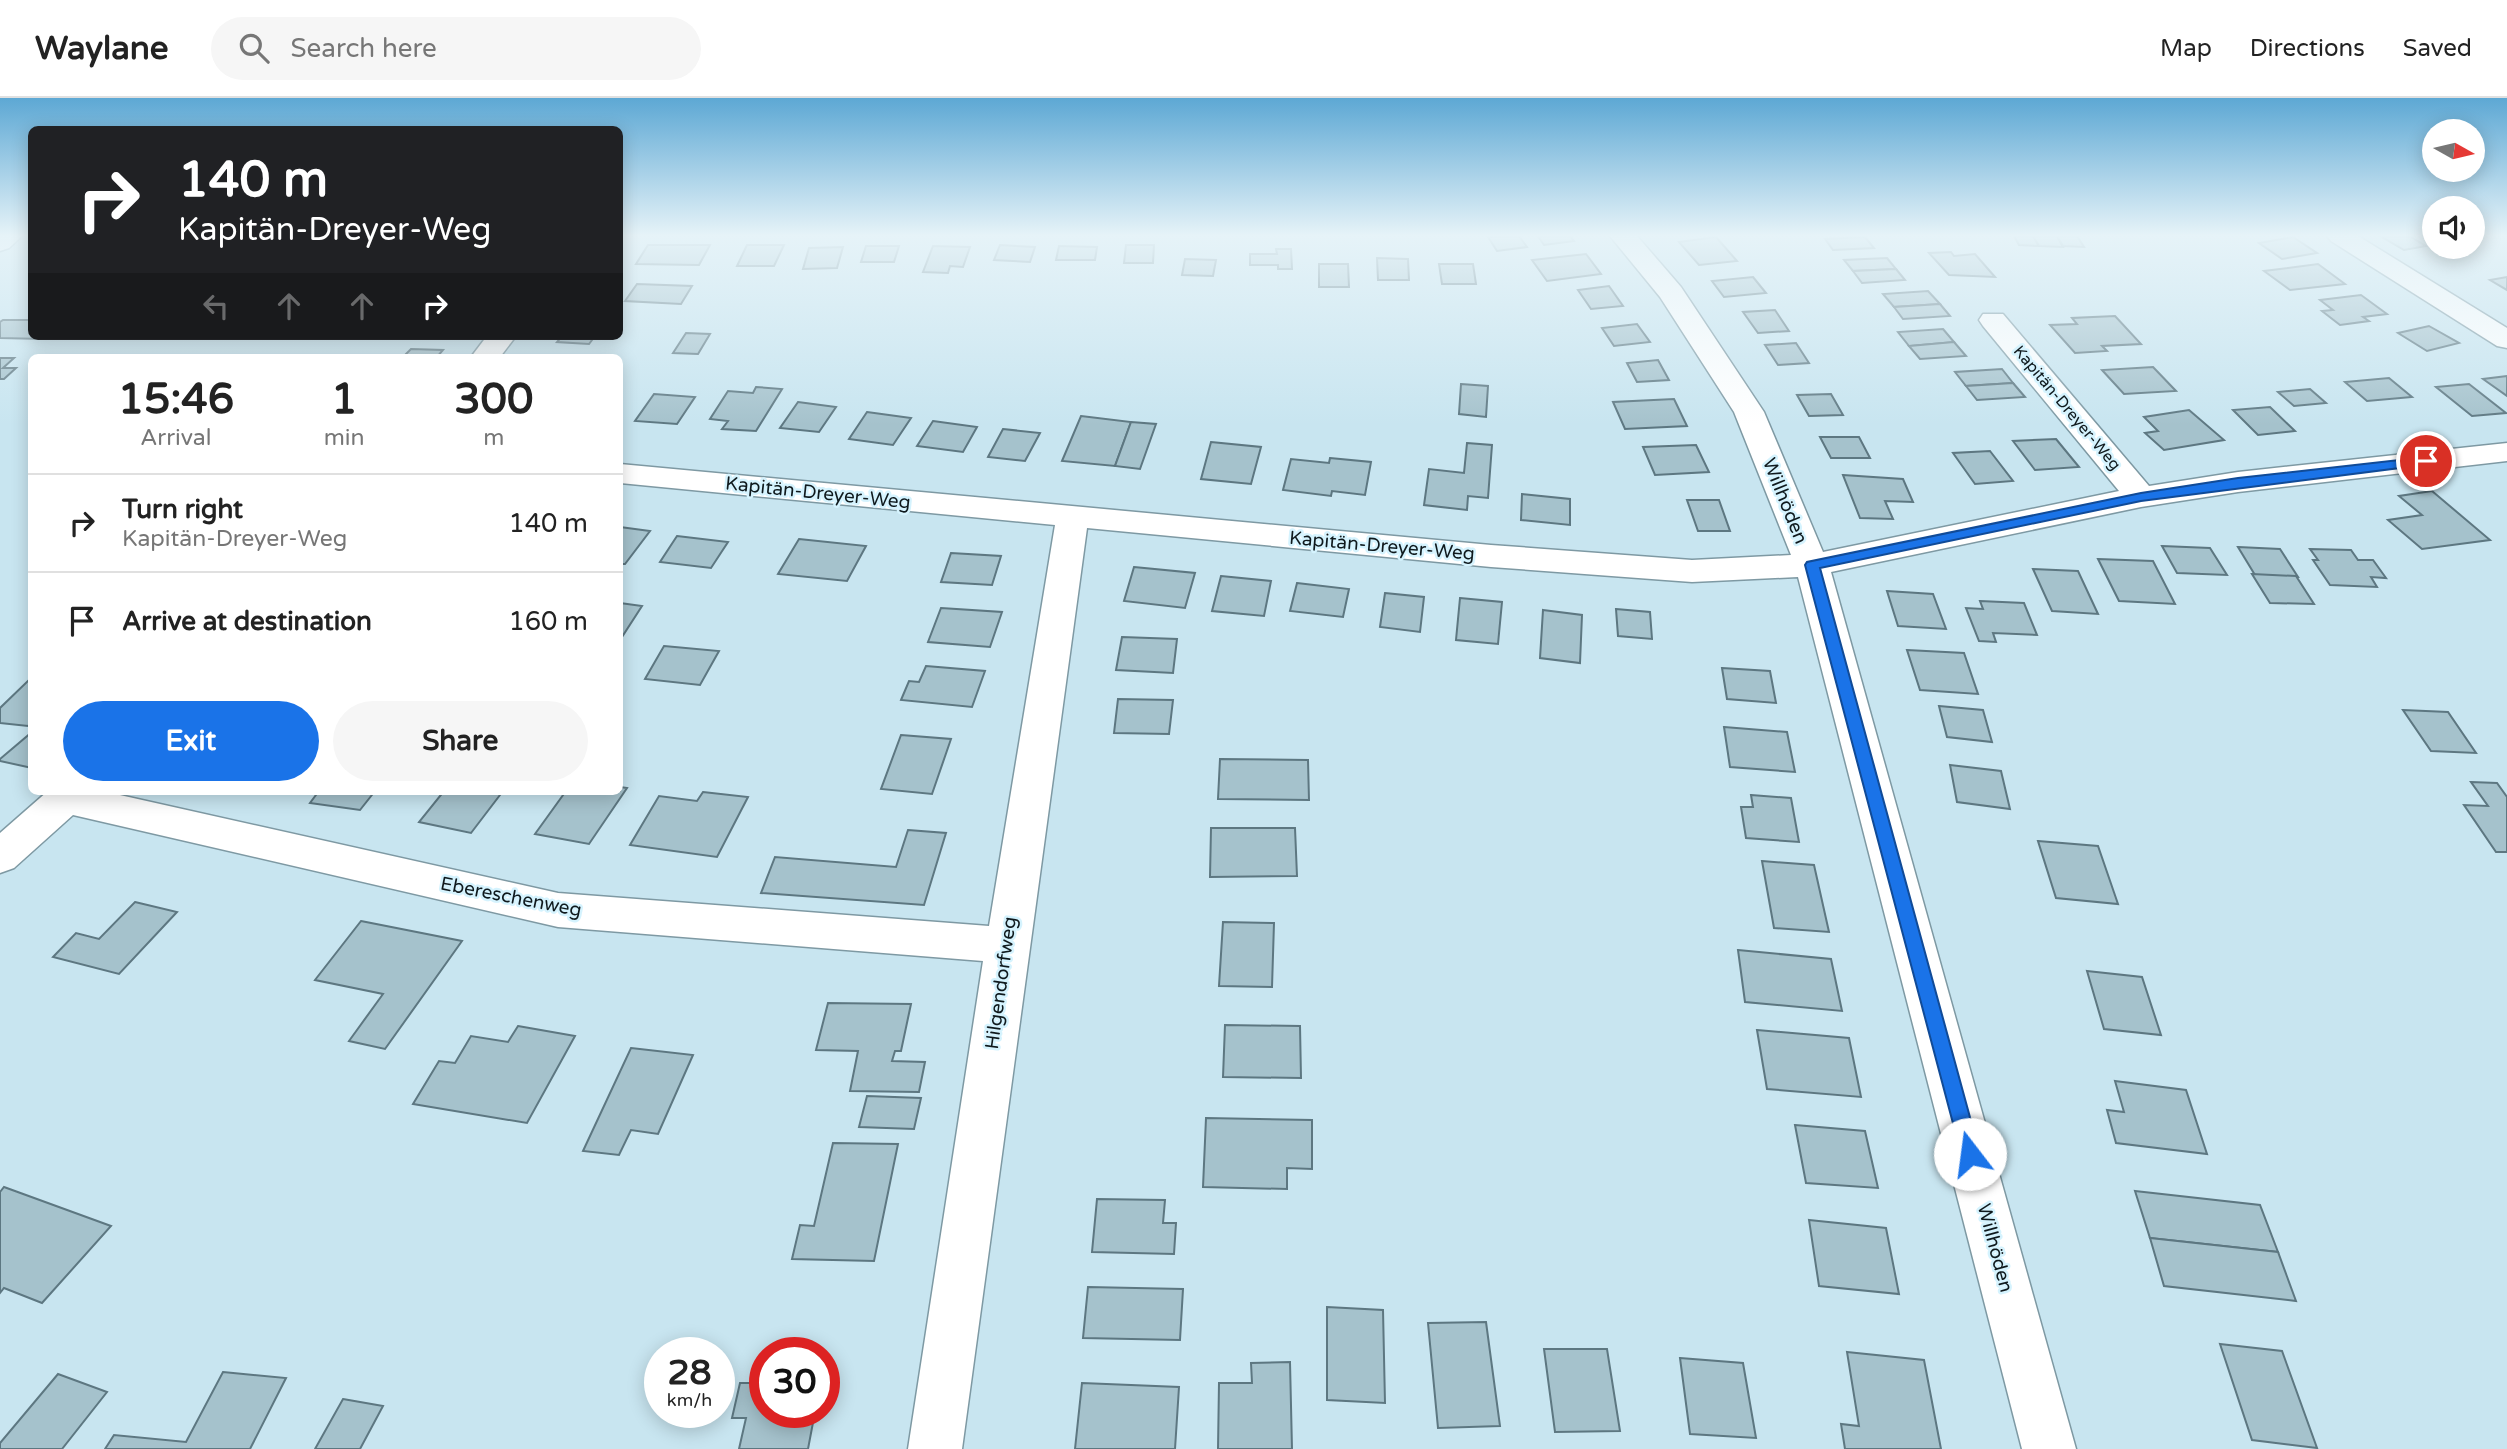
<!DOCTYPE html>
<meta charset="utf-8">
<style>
:root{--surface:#fff;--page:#f6f6f6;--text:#222;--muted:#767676;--line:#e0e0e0;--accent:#1a73e8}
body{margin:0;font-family:"Varela Round",sans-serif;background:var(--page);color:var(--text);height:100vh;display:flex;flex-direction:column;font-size:26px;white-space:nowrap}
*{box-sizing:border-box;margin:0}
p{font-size:23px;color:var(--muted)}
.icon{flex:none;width:38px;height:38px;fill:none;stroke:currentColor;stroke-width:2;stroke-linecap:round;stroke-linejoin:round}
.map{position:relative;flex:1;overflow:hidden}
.sheet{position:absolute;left:28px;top:256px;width:595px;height:441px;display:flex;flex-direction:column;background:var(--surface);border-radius:10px;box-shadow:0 4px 18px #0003}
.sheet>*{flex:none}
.top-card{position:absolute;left:28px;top:28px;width:595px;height:214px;border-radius:10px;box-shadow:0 4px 18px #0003;background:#202124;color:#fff;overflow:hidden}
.needle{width:46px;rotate:98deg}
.fabs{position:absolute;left:2422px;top:21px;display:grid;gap:14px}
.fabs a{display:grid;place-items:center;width:63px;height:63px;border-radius:50%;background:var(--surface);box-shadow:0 4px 18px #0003;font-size:35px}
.speed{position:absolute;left:644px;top:1239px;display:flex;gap:14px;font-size:35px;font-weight:700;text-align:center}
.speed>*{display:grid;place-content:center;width:91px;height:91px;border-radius:50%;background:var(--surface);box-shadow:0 4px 18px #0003;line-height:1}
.speed small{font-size:18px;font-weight:400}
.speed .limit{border:10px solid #d22;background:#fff;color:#111}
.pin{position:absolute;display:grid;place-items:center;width:60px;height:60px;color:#fff;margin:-30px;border:4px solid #fff;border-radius:50%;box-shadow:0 2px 7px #0007}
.me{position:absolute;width:77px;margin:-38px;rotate:345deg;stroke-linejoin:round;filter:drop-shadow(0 0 5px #0008)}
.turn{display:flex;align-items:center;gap:24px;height:147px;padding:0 35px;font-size:32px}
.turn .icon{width:91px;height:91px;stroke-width:2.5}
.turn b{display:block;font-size:49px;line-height:60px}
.lanes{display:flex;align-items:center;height:66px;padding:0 35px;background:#0003;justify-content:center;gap:35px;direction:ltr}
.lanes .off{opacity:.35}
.eta{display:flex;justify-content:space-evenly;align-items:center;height:119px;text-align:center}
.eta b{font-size:42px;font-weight:800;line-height:49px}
.action{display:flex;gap:14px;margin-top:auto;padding:14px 35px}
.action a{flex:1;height:80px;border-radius:42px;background:var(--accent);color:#fff;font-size:28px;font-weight:800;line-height:80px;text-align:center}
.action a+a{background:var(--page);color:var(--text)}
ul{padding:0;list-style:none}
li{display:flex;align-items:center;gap:21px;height:98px;padding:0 35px;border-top:2px solid var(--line)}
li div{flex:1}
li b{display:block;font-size:26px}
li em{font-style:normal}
header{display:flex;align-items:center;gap:42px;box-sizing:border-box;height:98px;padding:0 35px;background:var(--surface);border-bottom:2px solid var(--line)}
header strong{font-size:33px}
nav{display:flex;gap:38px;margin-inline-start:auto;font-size:24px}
.search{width:490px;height:63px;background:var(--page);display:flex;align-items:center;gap:18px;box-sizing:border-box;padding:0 24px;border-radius:38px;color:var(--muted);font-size:26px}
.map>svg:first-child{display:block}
</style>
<header>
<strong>Waylane</strong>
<div class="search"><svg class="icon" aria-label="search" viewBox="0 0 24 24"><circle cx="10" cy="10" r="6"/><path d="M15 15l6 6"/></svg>Search here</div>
<nav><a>Map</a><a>Directions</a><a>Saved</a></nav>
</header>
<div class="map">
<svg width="2507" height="1351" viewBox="0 0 2507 1351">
<rect width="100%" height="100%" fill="#c8e5f0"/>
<g fill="#a5c2cc" stroke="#5d7781" stroke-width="2">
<path d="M1519,138l8,11 -30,4 -9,-14z"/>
<path d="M1538,138h32l4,5 -30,4z"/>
<path d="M2014,138h19l6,10 -20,-1z"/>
<path d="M2033,138h24l6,11 -24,-1z"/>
<path d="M2057,138h20l7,11 -21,-1z"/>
<path d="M2409,138l17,10 -22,4 -22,-13z"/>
<path d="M1716,139l21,24 -38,4 -20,-23z"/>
<path d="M1865,139l9,11 -41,2 -8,-11z"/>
<path d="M2293,139l24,16 -35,6 -23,-16z"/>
<path d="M648,147h62l-11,20 -63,-1z"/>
<path d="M747,147h37l-10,21h-37z"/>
<path d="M1000,147l35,2 -5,15 -36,-2z"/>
<path d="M1126,147h28l-1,18h-29z"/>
<path d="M866,148h33l-5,16h-33z"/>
<path d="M933,148l37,1 -7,20 -13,-1 -2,7 -25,-1z"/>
<path d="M1059,148l38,1 -2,13h-39z"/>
<path d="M843,149l-6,21 -34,1 6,-21z"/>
<path d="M1276,151h15l1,20h-14v-4h-28v-11h27z"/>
<path d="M1951,154l3,4 21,-2 20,23 -46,-2 -20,-22z"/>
<path d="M1586,156l15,20 -54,7 -15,-21z"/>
<path d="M1377,160l31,1 1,21h-31z"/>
<path d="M1887,160l9,11 -43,2 -9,-11z"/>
<path d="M1185,161l31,1 -3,16 -31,-1z"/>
<path d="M1319,166h29l1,23h-30z"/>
<path d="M1439,166h34l3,20h-34z"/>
<path d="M2318,166l27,20 -55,6 -26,-19z"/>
<path d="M1896,171l9,11 -43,3 -9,-12z"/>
<path d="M1753,179l13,16 -42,4 -12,-16z"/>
<path d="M2507,179v13l-17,-10z"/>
<path d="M637,186l55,2 -11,18 -56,-3z"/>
<path d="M1609,188l14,20 -32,3 -13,-19z"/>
<path d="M1928,193l12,13 -46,3 -11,-13z"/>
<path d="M2361,197l26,19 -24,3 6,4 -29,4 -18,-14 11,-1 -13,-10z"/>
<path d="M1940,206l10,12 -47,3 -9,-12z"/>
<path d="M1775,212l14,21 -31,2 -15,-21z"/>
<path d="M2115,218l26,28 -39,2 5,5 -32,2 -25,-28 27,-1 -5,-6z"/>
<path d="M3,222h29v16h14l-3,3 -43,-1v-16z"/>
<path d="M1637,226l13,18 -36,4 -12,-18z"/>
<path d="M2429,228l30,17 -32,8 -29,-18z"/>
<path d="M1943,231l11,13 -45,4 -11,-14z"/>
<path d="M686,235l24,1 -12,20 -25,-1z"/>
<path d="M562,238h33l-6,8 -32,-2z"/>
<path d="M1954,244l12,14 -46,3 -11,-13z"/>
<path d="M1796,245l13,20 -31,2 -13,-20z"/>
<path d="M411,251l32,1 -6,7h-34z"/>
<path d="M0,260h14l-11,10h13l-12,11h-4z"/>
<path d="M1658,262l11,20 -32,2 -10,-19z"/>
<path d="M2153,269l23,24 -52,3 -22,-24z"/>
<path d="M2002,271l11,14 -47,3 -11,-14z"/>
<path d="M2507,278v20l-24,-17z"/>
<path d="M2389,280l23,19 -45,4 -22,-19z"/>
<path d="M2013,285l12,14 -48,3 -11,-14z"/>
<path d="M1461,286l27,2 -2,31 -27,-3z"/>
<path d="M2469,286l37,29 -34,3 -36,-29z"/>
<path d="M756,289l26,2 -26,42 -34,-2 6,-8 -18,-2 18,-28 25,2z"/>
<path d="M2310,291l16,14 -32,3 -16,-14z"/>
<path d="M654,296l41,3 -18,27 -42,-3z"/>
<path d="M1831,296l12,21 -34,1 -12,-21z"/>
<path d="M1674,301l13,27 -62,3 -12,-27z"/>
<path d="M798,304l38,5 -17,25 -39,-4z"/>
<path d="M2270,309l25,24 -37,4 -25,-25z"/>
<path d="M2189,312l35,30 -60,10 -19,-17 13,-2 -14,-14z"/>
<path d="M867,314l44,6 -18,27 -44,-6z"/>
<path d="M1081,318l50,6 -16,44 -53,-5z"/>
<path d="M933,323l44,6 -14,25 -46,-6z"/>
<path d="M1131,324l25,2 -16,45 -25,-3z"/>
<path d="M1003,331l37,4 -15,28 -37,-4z"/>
<path d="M1820,339h39l11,21h-39z"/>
<path d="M2056,341l23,28 -44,3 -22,-29z"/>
<path d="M1211,344l50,5 -10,37 -50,-5z"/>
<path d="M1467,345l25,2 -4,53 -20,-2 -1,14 -43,-5 5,-36 35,4z"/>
<path d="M1696,347l13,27 -54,3 -12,-28z"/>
<path d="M1990,353l23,30 -38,3 -22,-31z"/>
<path d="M1330,360l41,4 -6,33 -33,-4 -1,5 -48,-6 8,-31 38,4z"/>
<path d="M1843,377l60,4 10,23 -28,-1 8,18 -33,-1z"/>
<path d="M2432,393l58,49 -68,9 -34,-29 34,-5 -23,-19z"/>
<path d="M1522,396l48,5v26l-49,-5z"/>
<path d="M1687,402h32l11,31h-32z"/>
<path d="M620,429l30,4 -25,33h-5z"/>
<path d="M677,438l51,6 -17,26 -51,-6z"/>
<path d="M799,441l67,7 -19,35 -69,-7z"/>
<path d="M2162,448l48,2 17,27 -50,-2z"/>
<path d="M2238,449l42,2 18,28 -43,-2z"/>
<path d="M2310,451l41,1 7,10h15l13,18 -15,-1 6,10 -47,-2 -17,-25h5z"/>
<path d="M951,455l50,3 -9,29 -51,-3z"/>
<path d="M2098,461l55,2 22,43 -56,-3z"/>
<path d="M1134,469l61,6 -10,35 -61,-7z"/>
<path d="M2033,471l45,2 20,43 -46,-3z"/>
<path d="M2252,476l44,2 18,28 -44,-1z"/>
<path d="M1221,478l50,5 -7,35 -52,-5z"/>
<path d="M1297,485l52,6 -6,28 -53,-6z"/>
<path d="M1887,493l46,3 13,35 -48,-3z"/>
<path d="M1385,495l39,4 -4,35 -40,-5z"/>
<path d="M1460,500l42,4 -4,42 -42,-4z"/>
<path d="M1980,503l44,2 13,32 -44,-2 3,9 -17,-1 -13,-33 17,1z"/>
<path d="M620,505l22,3 -22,34z"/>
<path d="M941,510l61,4 -12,35 -62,-5z"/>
<path d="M1616,511l34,3 2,27 -34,-3z"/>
<path d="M1543,512l39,5 -2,48 -40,-5z"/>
<path d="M1122,539l55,2 -4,34 -57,-3z"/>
<path d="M664,548l55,5 -19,34 -55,-6z"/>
<path d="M1907,552l57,3 14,41 -58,-4z"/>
<path d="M926,568l59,5 -13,36 -71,-7 8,-19 10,1z"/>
<path d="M1722,570l48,3 6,32 -49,-4z"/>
<path d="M32,579v45l-4,4 -28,-3v-15z"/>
<path d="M1118,601l55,1 -4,34 -55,-1z"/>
<path d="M1939,608l44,4 9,32 -45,-5z"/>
<path d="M2403,612l45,2 28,41 -45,-2z"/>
<path d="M1724,629l63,5 8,40 -65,-5z"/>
<path d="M32,634v36l-32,-7v-2z"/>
<path d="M901,637l50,4 -19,55 -51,-5z"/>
<path d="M1220,661l88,1 1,40 -91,-1z"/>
<path d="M1950,667l51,6 9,38 -53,-7z"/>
<path d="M2471,684l26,1 10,14v55h-11l-32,-47 24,1z"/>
<path d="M620,689l7,1 -38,56 -54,-10 31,-43h54z"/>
<path d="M319,693h56l-15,19 -50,-7z"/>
<path d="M444,693h59l-32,42 -52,-11z"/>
<path d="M703,694l45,5 -31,60 -87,-12 29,-49 38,5z"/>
<path d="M1751,697l40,3 8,44 -53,-4 -5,-31h12z"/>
<path d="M1211,730h84l2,48 -87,1z"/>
<path d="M908,732l38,3 -22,72 -163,-12 14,-36 121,10z"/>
<path d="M2038,743l60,5 20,58 -62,-6z"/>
<path d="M1762,763l52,4 15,67 -55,-4z"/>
<path d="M135,804l42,10 -58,62 -66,-17 23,-24 23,6z"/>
<path d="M361,823l101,20 -77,108 -36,-8 34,-47 -68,-14z"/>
<path d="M1223,824l51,1 -2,64 -53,-1z"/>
<path d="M1738,852l93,9 11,52 -97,-9z"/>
<path d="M2087,873l55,6 19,58 -57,-6z"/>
<path d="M828,905l83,1 -10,47h-6l-3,10 33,1 -6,30 -69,-1 8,-40 -42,-1z"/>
<path d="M1225,927l75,1 1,52 -78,-1z"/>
<path d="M518,928l57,10 -48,87 -114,-19 26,-43 16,2 16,-27 37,6z"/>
<path d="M1757,932l92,8 12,59 -94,-8z"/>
<path d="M631,950l62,7 -35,79 -27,-4 -12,25 -36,-4z"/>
<path d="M2115,983l71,9 21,64 -91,-11 -9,-33 17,2z"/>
<path d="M867,998l54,2 -7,31 -55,-2z"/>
<path d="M1206,1020l106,2v49l-25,-1v21l-84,-2z"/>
<path d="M1795,1027l70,6 13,57 -72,-5z"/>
<path d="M833,1045l65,1 -24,117 -82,-2 8,-34 14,1z"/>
<path d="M4,1089l107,39 -69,77 -38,-15 -4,5v-101z"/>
<path d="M2135,1093l125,14 18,47 -128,-14z"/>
<path d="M1097,1101l68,1 -2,23h13l-2,31 -82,-2z"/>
<path d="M1809,1122l77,8 13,66 -80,-8z"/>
<path d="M2150,1140l128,14 18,49 -132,-15z"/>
<path d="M1088,1189l95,2 -3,51 -97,-2z"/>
<path d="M1327,1209l56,3 2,93 -58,-3z"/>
<path d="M1486,1224l14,104 -62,2 -10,-105z"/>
<path d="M2220,1246l62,7 35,97 -65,-8z"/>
<path d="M1544,1251h63l13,82 -65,1z"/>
<path d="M1847,1254l77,8 17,89h-96l-4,-25 18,2z"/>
<path d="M1680,1260l63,5 13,75 -66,-4z"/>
<path d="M1290,1264l2,87h-74l1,-66h33l-1,-20z"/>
<path d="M223,1274l63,6 -36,71h-145l9,-14 72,7z"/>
<path d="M58,1276l49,18 -45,57h-62v-6z"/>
<path d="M740,1285h25v29h50l-7,37h-69l7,-31h-14z"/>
<path d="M1082,1285l97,4 -4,62h-100z"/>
<path d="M343,1301l40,7 -23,43h-45z"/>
</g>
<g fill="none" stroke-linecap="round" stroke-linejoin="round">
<defs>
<g id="minor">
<path d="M0,138h22l-13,12 -9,3z"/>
<path d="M1610,138h27l44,51 83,125 59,140 296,-61 -136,-165 -4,-6 4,-6h20l146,172 89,-14 269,-29v18l-269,31 -97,15 -310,65 245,877h-54l-224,-872 -106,5 -201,-15 -404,-39 -125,921h-54l75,-488 -425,-34 -485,-112 -59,53 -14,5v-40l48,-42h54l456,102 431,33 66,-401 -435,-42v-19l871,81 201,15 99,-5 -57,-143 -74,-115z"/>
<path d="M2327,138h31l149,92v20l-10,-2 -166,-105z"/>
<path d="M487,238h29l-16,21h-29z"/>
</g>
</defs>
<use href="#minor" stroke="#7e99a3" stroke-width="3"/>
<use href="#minor" fill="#fff" fill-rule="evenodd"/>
</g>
<linearGradient id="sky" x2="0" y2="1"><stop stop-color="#5da8d4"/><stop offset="0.42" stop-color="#e6f3f8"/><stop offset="1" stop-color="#e6f3f8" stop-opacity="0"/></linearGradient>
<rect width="2507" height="327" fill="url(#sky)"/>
<path fill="#1a73e8" stroke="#114b97" stroke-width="2" d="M2426,359l5,1v6l-290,37 -321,67 160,586 -3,7 -7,3 -7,-3 -158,-596 2,-3 334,-69 97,-15z"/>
<g text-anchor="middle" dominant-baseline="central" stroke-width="5" stroke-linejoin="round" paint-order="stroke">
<g font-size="16" fill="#0f191d" stroke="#d5f3fe">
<text transform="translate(2067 310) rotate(50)">Kapitän-Dreyer-Weg</text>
</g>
<g font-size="19" fill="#0f191d" stroke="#d5f3fe">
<text transform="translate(818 395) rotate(6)">Kapitän-Dreyer-Weg</text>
<text transform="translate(1785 403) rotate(68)">Willhöden</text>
<text transform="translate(1382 448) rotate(5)">Kapitän-Dreyer-Weg</text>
<text transform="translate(511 799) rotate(11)">Ebereschenweg</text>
<text transform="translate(1001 885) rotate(-82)">Hilgendorfweg</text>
<text transform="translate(1995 1150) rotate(75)">Willhöden</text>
</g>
</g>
</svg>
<div class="fabs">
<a><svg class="needle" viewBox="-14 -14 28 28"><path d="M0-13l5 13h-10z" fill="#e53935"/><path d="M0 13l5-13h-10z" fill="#767676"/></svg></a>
<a><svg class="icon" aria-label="sound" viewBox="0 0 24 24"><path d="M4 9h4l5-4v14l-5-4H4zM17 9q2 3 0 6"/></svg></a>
</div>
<div class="speed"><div>28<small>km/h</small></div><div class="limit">30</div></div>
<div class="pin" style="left:2426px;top:363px;background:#d93025"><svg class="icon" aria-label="arrive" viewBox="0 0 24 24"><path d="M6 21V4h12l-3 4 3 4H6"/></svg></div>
<svg class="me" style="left:1970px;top:1056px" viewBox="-20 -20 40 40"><circle r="19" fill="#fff"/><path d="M0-13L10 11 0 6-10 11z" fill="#1a73e8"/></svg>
<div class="top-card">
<div class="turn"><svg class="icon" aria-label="right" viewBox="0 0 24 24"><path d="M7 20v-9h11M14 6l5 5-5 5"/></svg><div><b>140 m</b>Kapitän-Dreyer-Weg</div></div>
<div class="lanes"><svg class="icon off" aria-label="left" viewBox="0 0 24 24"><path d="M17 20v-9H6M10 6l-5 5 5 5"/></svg><svg class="icon off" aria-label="ahead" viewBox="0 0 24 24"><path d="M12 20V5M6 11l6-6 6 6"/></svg><svg class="icon off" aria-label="ahead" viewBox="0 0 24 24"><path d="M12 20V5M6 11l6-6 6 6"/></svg><svg class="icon" aria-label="right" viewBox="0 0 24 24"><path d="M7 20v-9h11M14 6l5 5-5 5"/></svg></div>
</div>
<section class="sheet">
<div class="eta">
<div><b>15:46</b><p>Arrival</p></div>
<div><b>1</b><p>min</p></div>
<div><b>300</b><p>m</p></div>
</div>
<ul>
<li><svg class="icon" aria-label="right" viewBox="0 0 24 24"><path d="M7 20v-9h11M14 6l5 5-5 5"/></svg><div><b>Turn right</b><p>Kapitän-Dreyer-Weg</p></div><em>140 m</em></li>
<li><svg class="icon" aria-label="arrive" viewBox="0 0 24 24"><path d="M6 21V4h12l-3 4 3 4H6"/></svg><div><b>Arrive at destination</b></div><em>160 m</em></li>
</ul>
<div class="action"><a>Exit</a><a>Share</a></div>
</section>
</div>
